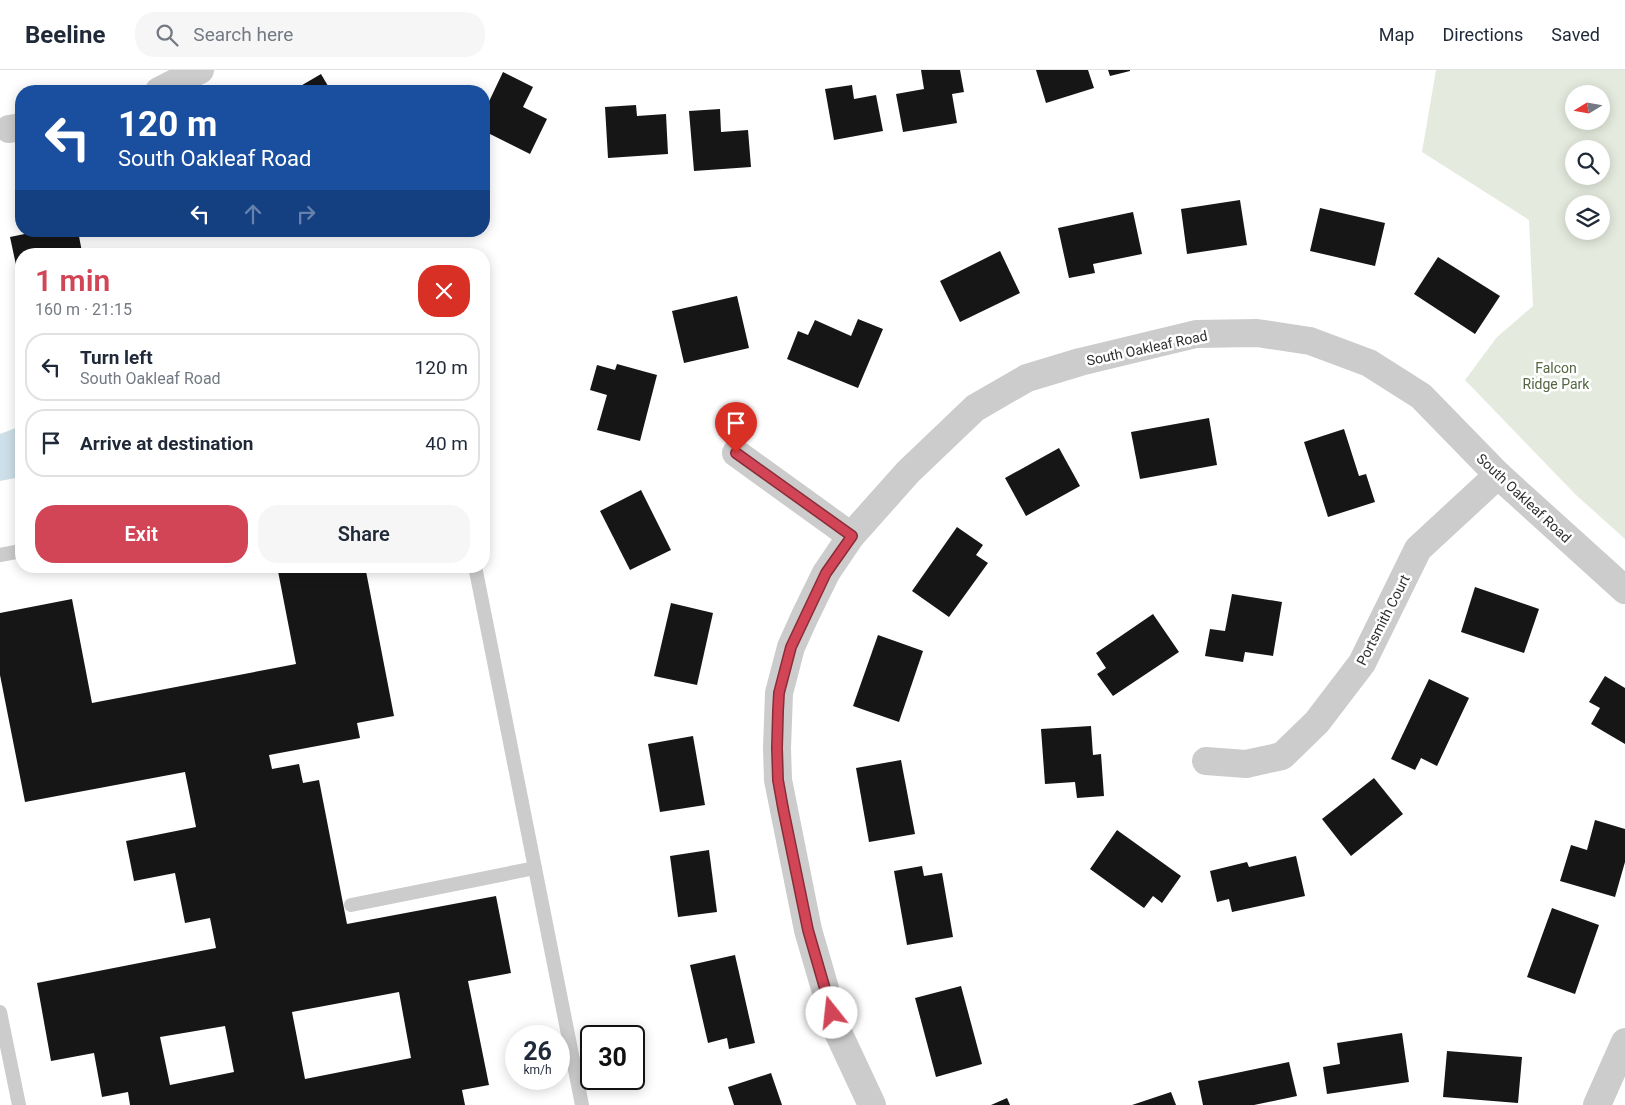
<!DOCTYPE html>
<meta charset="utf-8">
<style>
:root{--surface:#fff;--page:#f6f6f7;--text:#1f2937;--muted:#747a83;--line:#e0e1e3;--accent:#d24556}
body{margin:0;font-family:Roboto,sans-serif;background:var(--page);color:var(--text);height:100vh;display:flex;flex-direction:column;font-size:19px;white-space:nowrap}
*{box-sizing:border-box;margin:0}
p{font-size:16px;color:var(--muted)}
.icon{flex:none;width:28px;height:28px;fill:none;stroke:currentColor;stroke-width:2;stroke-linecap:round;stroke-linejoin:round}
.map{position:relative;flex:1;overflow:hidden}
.panel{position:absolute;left:15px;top:178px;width:475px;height:325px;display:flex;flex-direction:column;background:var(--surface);border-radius:20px;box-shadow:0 2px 12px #0003}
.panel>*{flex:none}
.top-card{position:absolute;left:15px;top:15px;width:475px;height:152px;border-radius:20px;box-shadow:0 2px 12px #0003;background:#1a4fa0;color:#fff;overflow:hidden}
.needle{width:32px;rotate:259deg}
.buttons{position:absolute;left:1565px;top:15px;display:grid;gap:10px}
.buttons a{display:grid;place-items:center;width:45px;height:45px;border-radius:50%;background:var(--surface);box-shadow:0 2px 12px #0003;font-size:25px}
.speed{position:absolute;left:505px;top:955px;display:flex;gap:10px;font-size:25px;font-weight:700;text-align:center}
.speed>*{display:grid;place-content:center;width:65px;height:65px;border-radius:50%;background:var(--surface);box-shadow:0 2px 12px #0003;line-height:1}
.speed small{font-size:12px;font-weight:400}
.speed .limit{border:2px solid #111;border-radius:8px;background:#fff;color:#111}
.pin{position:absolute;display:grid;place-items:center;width:42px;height:42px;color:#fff;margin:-51px -21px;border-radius:50% 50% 50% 0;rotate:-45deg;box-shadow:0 0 5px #0007}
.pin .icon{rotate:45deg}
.me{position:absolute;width:55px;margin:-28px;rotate:344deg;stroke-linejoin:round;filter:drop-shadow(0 0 4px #0008)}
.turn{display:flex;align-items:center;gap:18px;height:105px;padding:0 20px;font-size:22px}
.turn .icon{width:65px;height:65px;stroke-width:2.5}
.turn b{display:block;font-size:35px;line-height:42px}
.lanes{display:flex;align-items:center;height:48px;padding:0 20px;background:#0003;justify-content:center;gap:25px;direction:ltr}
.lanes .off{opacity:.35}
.round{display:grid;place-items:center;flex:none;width:52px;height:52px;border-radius:20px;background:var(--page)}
.summary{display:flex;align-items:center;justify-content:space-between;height:85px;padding:0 20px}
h1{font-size:30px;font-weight:600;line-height:38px;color:var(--accent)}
.action{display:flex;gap:10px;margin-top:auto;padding:10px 20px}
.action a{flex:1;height:58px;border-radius:20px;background:var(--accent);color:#fff;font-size:20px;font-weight:600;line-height:58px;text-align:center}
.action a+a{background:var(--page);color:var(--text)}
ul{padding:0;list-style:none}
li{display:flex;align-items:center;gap:15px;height:68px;margin:0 10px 8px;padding:0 10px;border:2px solid var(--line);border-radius:20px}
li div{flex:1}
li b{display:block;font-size:19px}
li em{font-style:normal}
header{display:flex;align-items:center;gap:30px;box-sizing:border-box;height:70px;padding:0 25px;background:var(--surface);border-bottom:1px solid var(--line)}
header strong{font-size:24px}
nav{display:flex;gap:28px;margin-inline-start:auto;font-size:18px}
.search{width:350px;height:45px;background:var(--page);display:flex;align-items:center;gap:12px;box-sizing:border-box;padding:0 18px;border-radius:20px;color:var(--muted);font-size:19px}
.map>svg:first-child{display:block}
</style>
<header>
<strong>Beeline</strong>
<div class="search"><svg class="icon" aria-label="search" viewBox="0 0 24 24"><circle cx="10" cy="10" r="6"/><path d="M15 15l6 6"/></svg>Search here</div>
<nav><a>Map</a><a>Directions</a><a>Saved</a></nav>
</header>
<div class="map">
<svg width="1625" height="1035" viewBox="0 0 1625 1035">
<rect width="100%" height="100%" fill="#fff"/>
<path fill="#e5eade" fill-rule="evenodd" d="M1436,0h189v469l-49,-44 -111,-115 32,-43 36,-31 -4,-86 -107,-68zM1574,24h27v27h-27zM1574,79h27v27h-27zM1574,134h27v27h-27z"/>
<path fill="#cddfe8" d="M21,356v51l-21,4v-47z"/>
<g fill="#161616" fill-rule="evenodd">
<path d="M921,0h39l4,22 -12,2 5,29 -54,9 -7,-38 28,-5z"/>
<path d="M1036,0h52l6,18 -48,15z"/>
<path d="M1108,0h22v1l-20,5z"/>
<path d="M503,2l30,15 -10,20 24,12 -17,35 -46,-23v-19z"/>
<path d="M321,4l10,17h-39z"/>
<path d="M852,15l2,14 22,-4 7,36 -49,9 -9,-51z"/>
<path d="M636,35l1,11 29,-2 2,40 -60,4 -3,-51z"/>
<path d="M720,39l1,23 27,-2 3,37 -57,4 -5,-60z"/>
<path d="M1240,130l7,45 -60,9 -6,-45z"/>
<path d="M1320,138l65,15 -10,43 -65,-15z"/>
<path d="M1133,142l9,42 -49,10 2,9 -26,5 -11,-50z"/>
<path d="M39,161h39l4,21 -8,2h-53v25h-2l-9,-42z"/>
<path d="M1000,181l20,42 -60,29 -20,-41z"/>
<path d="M1438,187l62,39 -25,38 -61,-40z"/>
<path d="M737,226l12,52 -65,15 -12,-52z"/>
<path d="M858,249l25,10 -25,59 -71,-29 11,-28 10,4 7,-15 36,16z"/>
<path d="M617,294l40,11 -17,66 -43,-11 10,-35 -17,-5 7,-25 18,5z"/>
<path d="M1209,348l8,47 -77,14 -9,-47z"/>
<path d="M1344,359l15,47 7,-2 9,28 -47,15 -24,-75z"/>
<path d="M1059,378l21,38 -54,30 -21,-38z"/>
<path d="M641,420l30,60 -41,20 -30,-59z"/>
<path d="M957,457l26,18 -7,10 12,8 -39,54 -37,-26z"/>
<path d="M277,496h88l29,150 -37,7 3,15 -91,17 3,14 27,-5 4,19 16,-3 28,144 149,-28 15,77 -43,8 21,104 -27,5 3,15h-335l-2,-13 -26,5 -8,-44 -43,8 -14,-78 179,-35 -6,-30 -25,5 -10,-50 -41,8 -8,-40 70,-14 -11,-55 -160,30 -25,-127v-62l72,-14 20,104 204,-39zM399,922l12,66 -106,21 -13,-67zM225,956l9,46 -64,13 -10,-48z"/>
<path d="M1475,517l64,22 -15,44 -63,-21z"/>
<path d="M1232,524l50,8 -9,54 -28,-4 -2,10 -38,-6 5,-27 15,2z"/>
<path d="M671,533l42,10 -16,72 -43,-9z"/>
<path d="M1153,544l26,38 -66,44 -16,-22 9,-6 -10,-15z"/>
<path d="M878,565l45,16 -24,71 -46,-16z"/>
<path d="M1605,606l20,12v56l-34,-20 9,-16 -11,-6z"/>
<path d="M1429,609l40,19 -32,68 -16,-8 -6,12 -24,-11z"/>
<path d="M1091,656l2,29 8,-1 3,42 -27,2 -2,-16 -30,2 -4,-55z"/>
<path d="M693,666l12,69 -45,7 -12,-68z"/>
<path d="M901,690l14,74 -46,8 -13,-74z"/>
<path d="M1374,708l29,36 -52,42 -29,-37z"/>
<path d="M1595,750l30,9v33l-10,35 -55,-16 11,-36 16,5z"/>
<path d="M1117,760l64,46 -19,27 -9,-7 -9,12 -54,-39z"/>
<path d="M709,780l8,62 -39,5 -8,-61z"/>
<path d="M1296,786l9,40 -73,16 -3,-13 -12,3 -7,-31 37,-9 2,5z"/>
<path d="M922,796l2,10 18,-3 11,64 -46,8 -13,-74z"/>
<path d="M1552,838l47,17 -24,69 -48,-17z"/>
<path d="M735,885l20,88 -26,6 -2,-11 -19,5 -18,-78z"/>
<path d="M961,916l21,78 -46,13 -21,-79z"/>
<path d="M1402,963l7,49 -82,12 -4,-27 17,-3 -3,-21z"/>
<path d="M1447,981l75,6 -4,46 -75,-6z"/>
<path d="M1289,992l8,34 -43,9h-51l-5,-24z"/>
<path d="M771,1003l11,32h-48l-6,-18z"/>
<path d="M1171,1022l5,13h-44z"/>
<path d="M1007,1028l3,7h-19z"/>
</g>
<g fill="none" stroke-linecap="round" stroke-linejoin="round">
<g stroke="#ccc" stroke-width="14">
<path d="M0,485l21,-4"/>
<path d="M475,496l107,539"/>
<path d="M351,835l184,-37"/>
<path d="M0,942l19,93"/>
</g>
<g stroke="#ccc" stroke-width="28">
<path d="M159,21l41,-21"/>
<path d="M9,59l12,-2"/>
<path d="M736,383l115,83"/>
<path d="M1206,691l40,3 36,-8 35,-34 45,-59 56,-114 80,-74"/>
<path d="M872,1035l-35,-75 -29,-100 -30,-150 -1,-32 2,-55 12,-46 14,-31 21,-43 25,-37 57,-64 67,-64 52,-30 53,-16 116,-28 61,-1 53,8 59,22 52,33 77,79 127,115"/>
<path d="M1597,1035l28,-63"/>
</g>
</g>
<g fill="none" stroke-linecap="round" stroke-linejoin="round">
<defs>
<path id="route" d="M736,383l116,83 -26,37 -35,74 -12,46 -1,18 -1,37 1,32 5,28 25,122 24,83"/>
</defs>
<use href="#route" stroke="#882d38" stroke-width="12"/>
<use href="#route" stroke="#d24556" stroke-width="9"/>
</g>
<g text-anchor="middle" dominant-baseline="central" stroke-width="5" stroke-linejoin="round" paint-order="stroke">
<g font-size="14" fill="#2f2f2f" stroke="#fff">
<text transform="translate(1147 278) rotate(-12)">South Oakleaf Road</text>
<text transform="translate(1524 428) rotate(43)">South Oakleaf Road</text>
<text transform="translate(1383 550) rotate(-63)">Portsmith Court</text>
</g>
<g font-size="14" fill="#546641" stroke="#fff">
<text x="1556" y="298">Falcon<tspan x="1556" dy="16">Ridge Park</tspan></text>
</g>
</g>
</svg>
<div class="buttons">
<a><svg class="needle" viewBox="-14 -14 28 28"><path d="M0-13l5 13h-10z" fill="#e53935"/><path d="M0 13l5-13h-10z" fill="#747a83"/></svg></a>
<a><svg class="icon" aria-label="search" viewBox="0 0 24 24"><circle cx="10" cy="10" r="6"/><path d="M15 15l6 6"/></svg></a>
<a><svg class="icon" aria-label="layers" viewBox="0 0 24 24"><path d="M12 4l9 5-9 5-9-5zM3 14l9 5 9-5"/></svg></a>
</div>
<div class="speed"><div>26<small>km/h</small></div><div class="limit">30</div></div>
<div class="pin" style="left:736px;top:383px;background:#d93025"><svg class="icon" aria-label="arrive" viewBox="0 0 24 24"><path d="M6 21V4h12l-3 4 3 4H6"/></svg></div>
<svg class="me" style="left:832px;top:943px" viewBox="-20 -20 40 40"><circle r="19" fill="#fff"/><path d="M0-13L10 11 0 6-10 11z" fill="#d24556"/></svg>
<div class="top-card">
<div class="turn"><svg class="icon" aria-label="left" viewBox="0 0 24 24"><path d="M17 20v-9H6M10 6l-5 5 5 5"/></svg><div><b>120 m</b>South Oakleaf Road</div></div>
<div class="lanes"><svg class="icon" aria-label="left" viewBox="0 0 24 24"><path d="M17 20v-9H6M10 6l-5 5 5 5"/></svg><svg class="icon off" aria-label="ahead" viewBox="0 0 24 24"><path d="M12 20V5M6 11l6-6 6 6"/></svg><svg class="icon off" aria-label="right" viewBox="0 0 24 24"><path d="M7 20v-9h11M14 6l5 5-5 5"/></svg></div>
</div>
<section class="panel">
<div class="summary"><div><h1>1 min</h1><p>160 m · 21:15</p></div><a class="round" style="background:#d93025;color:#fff"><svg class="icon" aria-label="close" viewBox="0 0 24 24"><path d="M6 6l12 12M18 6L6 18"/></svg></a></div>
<ul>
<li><svg class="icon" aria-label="left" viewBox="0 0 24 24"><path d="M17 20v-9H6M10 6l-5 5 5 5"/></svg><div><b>Turn left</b><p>South Oakleaf Road</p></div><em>120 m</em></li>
<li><svg class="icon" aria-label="arrive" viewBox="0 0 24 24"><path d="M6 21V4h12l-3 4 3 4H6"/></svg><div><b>Arrive at destination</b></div><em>40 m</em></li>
</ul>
<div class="action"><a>Exit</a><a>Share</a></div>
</section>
</div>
